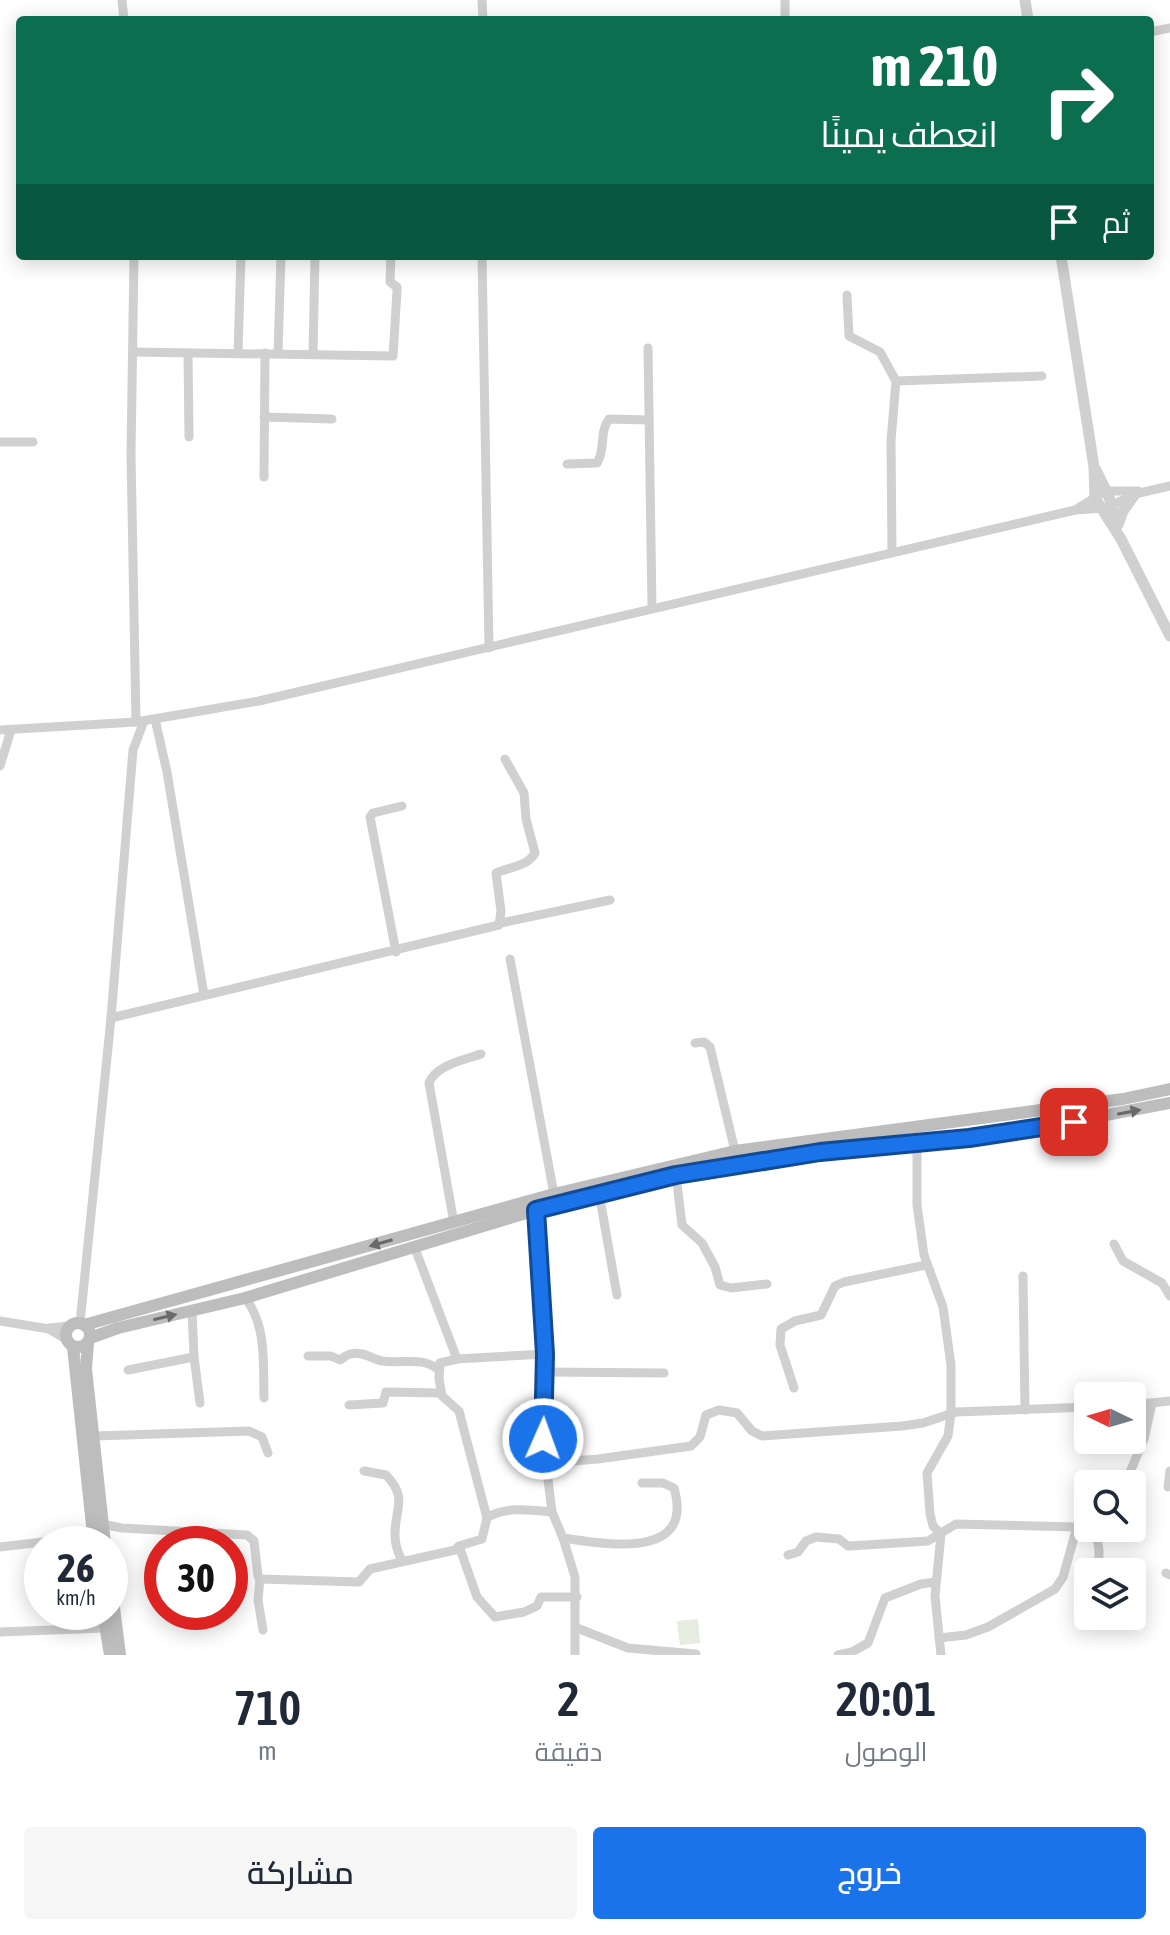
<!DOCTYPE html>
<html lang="ar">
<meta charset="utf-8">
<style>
:root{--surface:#fff;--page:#f6f6f7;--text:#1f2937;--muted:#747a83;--accent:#1a73e8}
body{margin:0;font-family:"Asap Condensed",Cairo,sans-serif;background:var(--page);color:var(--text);direction:rtl;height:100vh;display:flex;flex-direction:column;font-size:30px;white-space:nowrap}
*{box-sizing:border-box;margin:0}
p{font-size:26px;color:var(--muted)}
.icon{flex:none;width:44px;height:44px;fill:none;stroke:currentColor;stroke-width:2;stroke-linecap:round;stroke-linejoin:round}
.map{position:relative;height:1655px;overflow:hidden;direction:ltr}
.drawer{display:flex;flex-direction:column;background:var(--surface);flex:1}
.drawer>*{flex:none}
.guide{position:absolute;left:16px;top:16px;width:1138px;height:244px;border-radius:8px;box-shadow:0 4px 20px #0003;direction:rtl;background:#0b6e4f;color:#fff;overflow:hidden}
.needle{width:52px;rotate:275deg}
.buttons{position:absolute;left:1074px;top:1382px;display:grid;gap:16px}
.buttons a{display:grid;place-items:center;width:72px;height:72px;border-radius:8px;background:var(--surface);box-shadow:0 4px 20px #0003;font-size:40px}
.speed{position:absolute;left:24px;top:1526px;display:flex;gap:16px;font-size:40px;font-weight:700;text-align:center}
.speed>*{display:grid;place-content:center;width:104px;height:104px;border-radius:50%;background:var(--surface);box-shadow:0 4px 20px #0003;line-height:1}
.speed small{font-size:20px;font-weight:400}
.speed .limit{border:12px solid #d22;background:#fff;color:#111}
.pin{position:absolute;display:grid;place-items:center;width:68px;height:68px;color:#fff;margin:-34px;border-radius:16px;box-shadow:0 4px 12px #0006}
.me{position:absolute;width:88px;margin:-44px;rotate:2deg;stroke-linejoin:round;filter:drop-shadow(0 0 6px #0008)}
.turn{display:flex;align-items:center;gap:28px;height:168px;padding:0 24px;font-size:36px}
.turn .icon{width:104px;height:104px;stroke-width:2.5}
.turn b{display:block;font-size:56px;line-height:68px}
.then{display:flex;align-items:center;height:76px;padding:0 24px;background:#0003;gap:16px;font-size:30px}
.eta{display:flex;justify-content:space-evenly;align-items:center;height:136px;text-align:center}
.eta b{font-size:48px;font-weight:600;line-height:56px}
.action{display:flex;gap:16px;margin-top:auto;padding:16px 24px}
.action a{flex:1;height:92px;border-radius:8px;background:var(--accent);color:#fff;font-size:32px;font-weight:600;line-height:92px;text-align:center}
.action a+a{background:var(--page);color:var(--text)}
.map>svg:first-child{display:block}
</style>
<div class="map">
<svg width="1170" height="1655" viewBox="0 0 1170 1655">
<rect width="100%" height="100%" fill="#fff"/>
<path fill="#e6ecdf" d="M698,1619l2,24 -20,2 -3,-24z"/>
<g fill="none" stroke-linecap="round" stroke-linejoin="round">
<g stroke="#d0d0d0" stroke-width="9">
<path d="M122,0l2,20"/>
<path d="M482,0l1,20"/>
<path d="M785,20v-20"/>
<path d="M1150,32l20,-4"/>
<path d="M134,256l-3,198 5,268"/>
<path d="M482,256l7,392"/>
<path d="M847,295l2,41 31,16 16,29"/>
<path d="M648,348l4,260"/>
<path d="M133,352l260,4 4,-65v-4l-7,-5 1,-26"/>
<path d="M238,352l3,-96"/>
<path d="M188,353l1,84"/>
<path d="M278,353l3,-97"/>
<path d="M313,354l2,-98"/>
<path d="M264,417l68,2"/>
<path d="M0,442h33"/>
<path d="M567,464l30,-1c9,-14 2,-31 12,-44l40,1"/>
<path d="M264,477l1,-124"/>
<path d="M1078,508l28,-17h32"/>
<path d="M892,552l-1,-111 5,-60 146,-5"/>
<path d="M155,719l12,53 37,223"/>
<path d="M0,730l136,-8 123,-21 816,-191 31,-2 29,-14 35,-8"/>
<path d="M0,766l11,-36"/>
<path d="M501,923l109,-23"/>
<path d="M396,952l-26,-135 3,-4 29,-7"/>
<path d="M510,959l44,235"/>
<path d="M111,1018l388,-93 2,-14 -5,-38c13,-6 31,-6 39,-20l-9,-34 -2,-26 -19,-34"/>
<path d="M695,1043l9,-1 6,5 25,104"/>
<path d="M917,1144v61l7,50 19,52 8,58v48l-3,23 -21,37 3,41 3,12 8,8 -6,62 6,59"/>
<path d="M676,1175l6,50 20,18 13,24 5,18 11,3 36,-4"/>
<path d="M599,1193l18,102"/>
<path d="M536,1210l9,144 -2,85 9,73 11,26 12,39v78"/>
<path d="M454,1223l-25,-140c7,-18 35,-23 52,-29"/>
<path d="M1114,1244l9,17 39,22 8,13"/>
<path d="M414,1246l43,113 88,-5"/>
<path d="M1023,1276l2,134"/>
<path d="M245,1298c22,27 18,66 19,100"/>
<path d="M192,1310l2,47 6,46"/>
<path d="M0,1321l49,8 17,10"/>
<path d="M80,1323l31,-305 22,-268 11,-29"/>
<path d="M49,1328l20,-2"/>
<path d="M308,1356h23l9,4c3,-2 8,-6 11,-6 12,-3 21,5 31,7 20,3 41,-5 57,9"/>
<path d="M457,1359l-17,4 -1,16 3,17 17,15 28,107"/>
<path d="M128,1370l66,-13"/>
<path d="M546,1372l118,1"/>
<path d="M794,1388l-14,-43 1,-16 14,-8 26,-6 14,-29 9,-4 82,-17"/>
<path d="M349,1405l34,-2 3,-11 55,1"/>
<path d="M1132,1405l38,-4"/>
<path d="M95,1436l154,-5 13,6 6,16"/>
<path d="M546,1463l52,-4 93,-13 9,-9 6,-22 13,-5 18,3 15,18 10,5 140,-10 21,-3 33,-11 132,-5"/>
<path d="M364,1471l22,4c23,24 8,34 9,61 0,9 3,17 7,25"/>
<path d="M1125,1484l19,-45 8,-36"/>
<path d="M1168,1487l2,-16"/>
<path d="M102,1524l20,4 125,7 7,6 4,35 2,3 99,3 11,-13 85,-19 4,-4 23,-7 5,-21c18,-12 45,-8 65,-6"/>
<path d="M1091,1528c10,14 9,28 6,44"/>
<path d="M563,1538c42,6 132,23 111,-50l-11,-5h-21"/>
<path d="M459,1546l18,51 18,20 29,-5 13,-6 4,-9h36"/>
<path d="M0,1547l93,-11"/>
<path d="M788,1555l10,-3 8,-11 10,-4 23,2 9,7 18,-1 62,-4 28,-17 121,3 11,-6"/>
<path d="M1166,1573l4,2"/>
<path d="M260,1579l-2,21 5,30"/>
<path d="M217,1612h2"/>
<path d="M577,1628l51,20 68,6"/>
<path d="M0,1632l105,-4"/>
<path d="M939,1638l27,-3 22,-8 67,-38 8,-12 14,-50"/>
<path d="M838,1655l14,-3 16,-9 17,-45 36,-14 15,-2"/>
</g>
<g stroke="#d0d0d0" stroke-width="11">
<path d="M1025,0l3,20"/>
<path d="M1061,256l33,211 1,31 26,41 49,97"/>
<path d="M1096,470l13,27 8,28"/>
<path d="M1118,525l5,-14 12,-17"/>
</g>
<g stroke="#bdbdbd" stroke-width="12">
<circle cx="78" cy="1335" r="12"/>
<path d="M84,1325l470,-131 181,-43 388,-52 47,-10"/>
<path d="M90,1338l28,-10 127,-30 318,-96 113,-27 144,-23 196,-20 154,-29"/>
<path d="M88,1343l-2,26 19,175"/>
<path d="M73,1347l21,197"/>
<path d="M110,1576l10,79"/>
<path d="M103,1612l7,43"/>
</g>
</g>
<defs><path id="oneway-solid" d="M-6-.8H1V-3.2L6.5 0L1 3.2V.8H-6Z" transform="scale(2)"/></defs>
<g fill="#6a6a6a">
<use href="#oneway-solid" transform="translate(1129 1112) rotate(-11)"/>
<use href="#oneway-solid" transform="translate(381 1243) rotate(164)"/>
<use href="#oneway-solid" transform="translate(165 1317) rotate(-13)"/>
</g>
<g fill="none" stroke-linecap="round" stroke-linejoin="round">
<defs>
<path id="route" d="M543,1439l2,-85 -9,-144 140,-35 144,-23 149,-14 105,-16"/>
</defs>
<use href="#route" stroke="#114b97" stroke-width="20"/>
<use href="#route" stroke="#1a73e8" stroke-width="14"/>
</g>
</svg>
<div class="buttons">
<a><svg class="needle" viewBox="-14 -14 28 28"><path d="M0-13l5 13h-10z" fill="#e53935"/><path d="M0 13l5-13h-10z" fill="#747a83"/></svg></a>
<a><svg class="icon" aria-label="search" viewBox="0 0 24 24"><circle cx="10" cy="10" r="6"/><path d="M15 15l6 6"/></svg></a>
<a><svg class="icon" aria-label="layers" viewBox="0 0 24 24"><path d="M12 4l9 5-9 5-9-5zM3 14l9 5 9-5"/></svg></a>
</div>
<div class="speed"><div>26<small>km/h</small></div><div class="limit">30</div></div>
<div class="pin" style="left:1074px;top:1122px;background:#d93025"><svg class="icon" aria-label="arrive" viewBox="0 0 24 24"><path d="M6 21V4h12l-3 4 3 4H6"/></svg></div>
<svg class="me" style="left:543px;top:1439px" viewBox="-20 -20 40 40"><circle r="17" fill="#1a73e8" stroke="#fff" stroke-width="3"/><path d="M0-11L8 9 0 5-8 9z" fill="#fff"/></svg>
<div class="guide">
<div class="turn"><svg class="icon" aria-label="right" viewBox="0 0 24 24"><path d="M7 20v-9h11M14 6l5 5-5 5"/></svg><div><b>210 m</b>انعطف يمينًا</div></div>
<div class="then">ثم<svg class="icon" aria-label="arrive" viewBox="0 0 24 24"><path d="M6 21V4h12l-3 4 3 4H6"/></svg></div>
</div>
</div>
<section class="drawer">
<div class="eta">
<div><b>20:01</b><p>الوصول</p></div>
<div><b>2</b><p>دقيقة</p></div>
<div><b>710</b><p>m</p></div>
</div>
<div class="action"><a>خروج</a><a>مشاركة</a></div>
</section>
